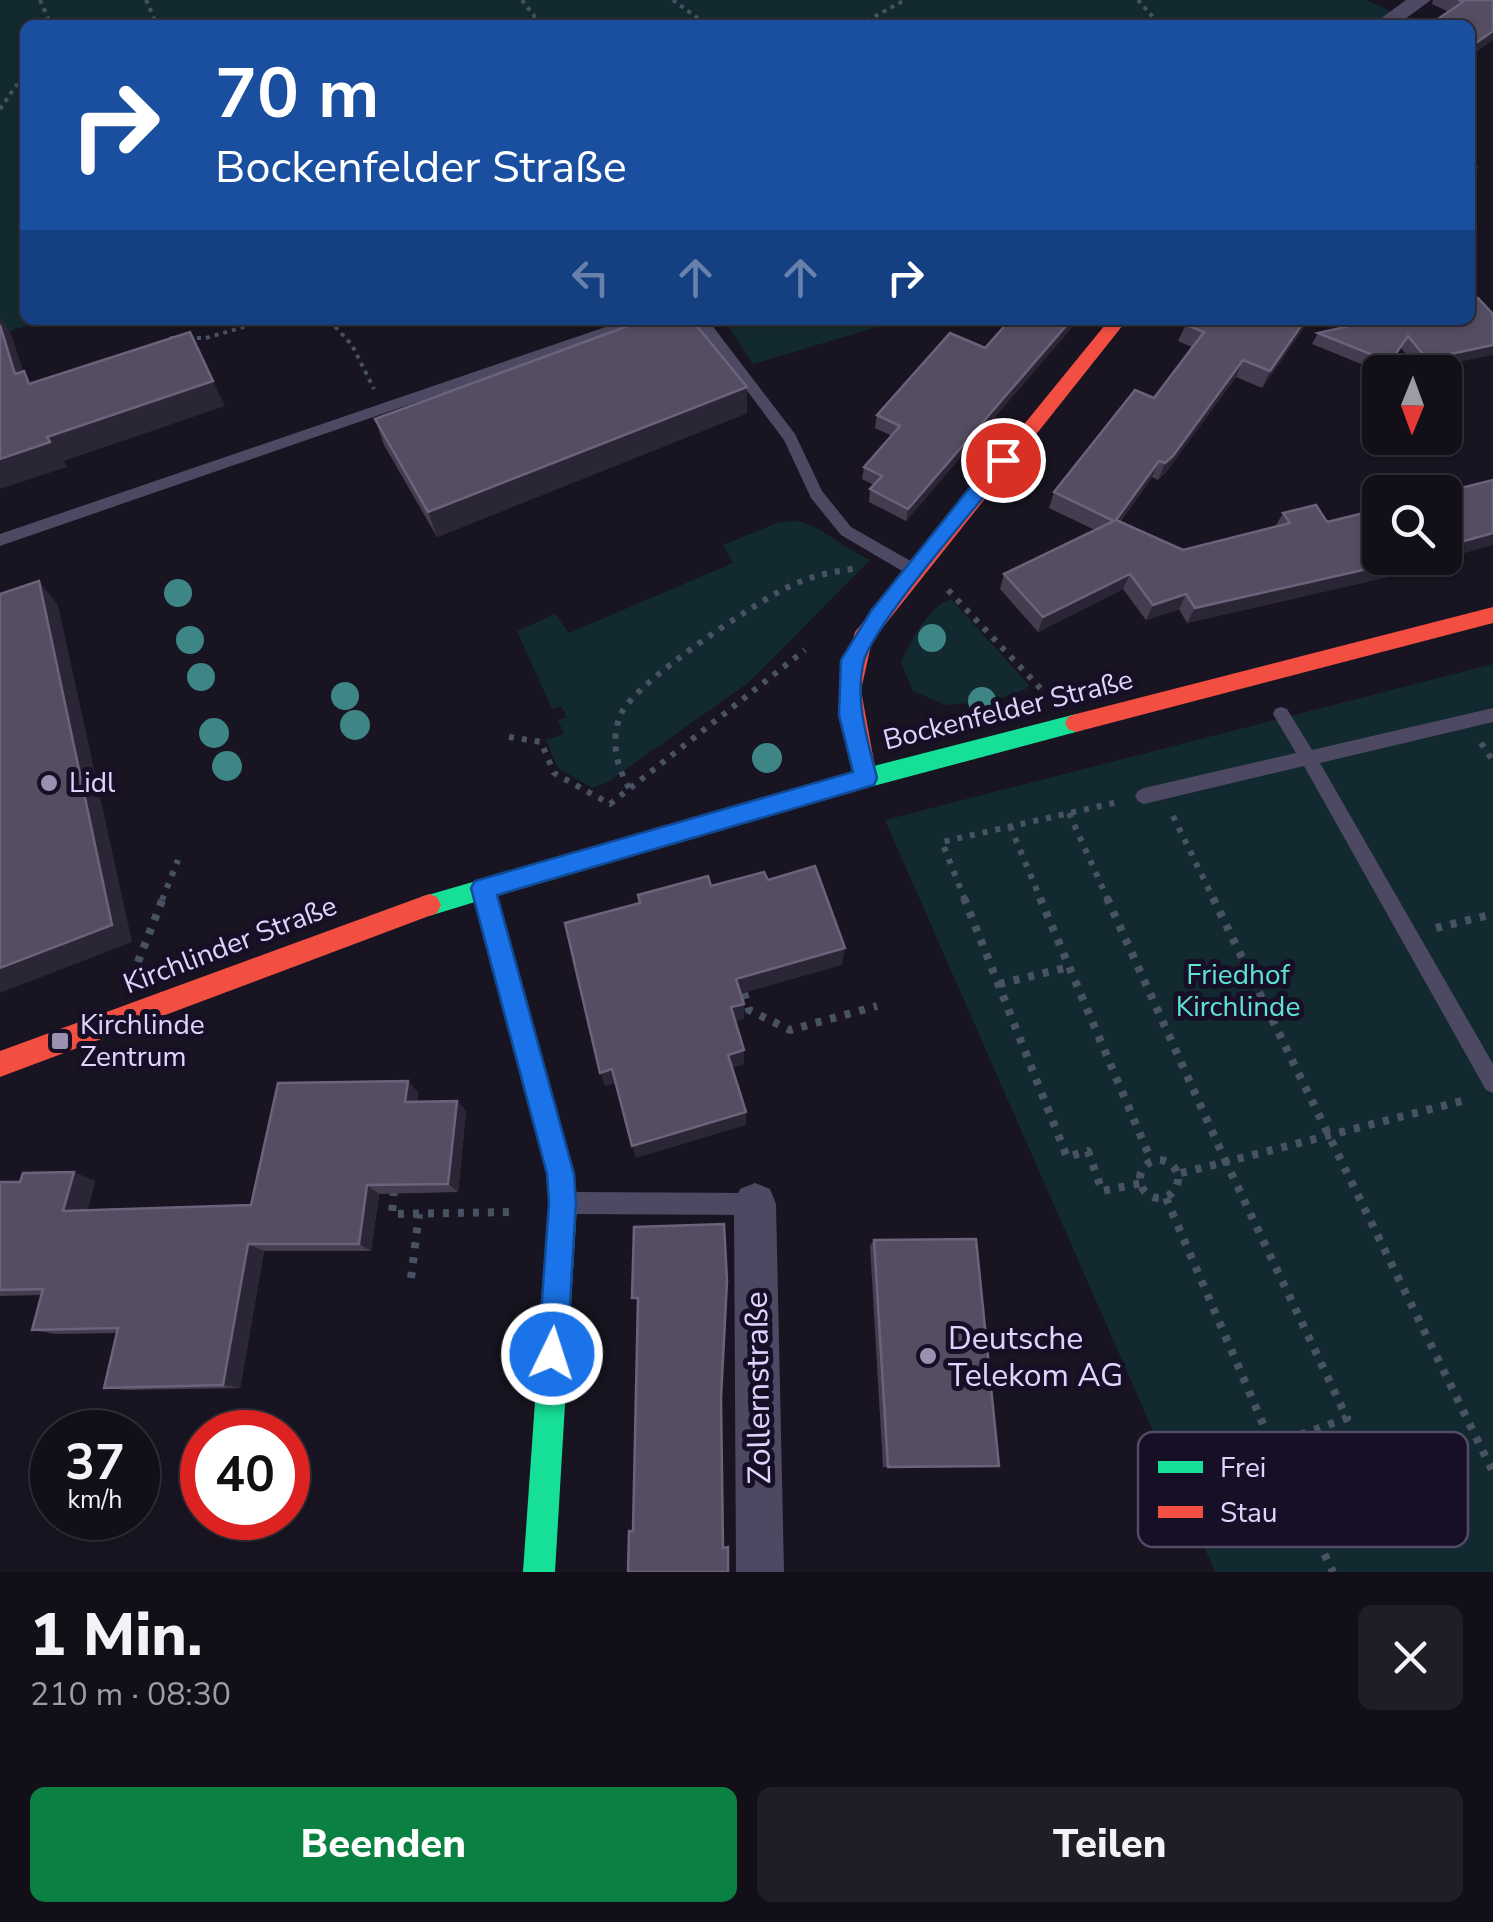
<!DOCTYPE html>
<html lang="de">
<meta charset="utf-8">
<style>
:root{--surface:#120f19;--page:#1f1d26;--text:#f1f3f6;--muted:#9c9ca2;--line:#312f38;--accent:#0b8043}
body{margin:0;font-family:"Nunito Sans",sans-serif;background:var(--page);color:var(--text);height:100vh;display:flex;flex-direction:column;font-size:38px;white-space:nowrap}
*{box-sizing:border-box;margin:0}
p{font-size:32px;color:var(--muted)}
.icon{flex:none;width:55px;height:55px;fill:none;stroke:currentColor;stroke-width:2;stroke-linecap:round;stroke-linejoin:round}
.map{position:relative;height:1572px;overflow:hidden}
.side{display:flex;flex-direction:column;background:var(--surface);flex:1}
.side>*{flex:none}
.top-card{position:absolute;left:20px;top:20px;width:1455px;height:305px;border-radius:15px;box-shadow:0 2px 8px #0004,0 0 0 2px var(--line);background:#1a4fa0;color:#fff;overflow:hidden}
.needle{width:65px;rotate:181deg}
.fabs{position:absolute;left:1362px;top:355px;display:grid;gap:20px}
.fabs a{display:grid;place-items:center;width:100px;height:100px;border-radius:15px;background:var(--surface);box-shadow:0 2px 8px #0004,0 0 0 2px var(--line);font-size:50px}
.speed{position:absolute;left:30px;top:1410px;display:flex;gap:20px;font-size:50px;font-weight:700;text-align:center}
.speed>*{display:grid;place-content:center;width:130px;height:130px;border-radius:50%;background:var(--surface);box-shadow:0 2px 8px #0004,0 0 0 2px var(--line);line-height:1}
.speed small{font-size:25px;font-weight:400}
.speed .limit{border:15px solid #d22;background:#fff;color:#111}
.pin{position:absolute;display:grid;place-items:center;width:85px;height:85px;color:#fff;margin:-42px;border:5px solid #fff;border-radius:50%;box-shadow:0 2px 10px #0007}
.me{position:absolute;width:110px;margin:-55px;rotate:4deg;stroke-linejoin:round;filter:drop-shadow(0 0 8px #0008)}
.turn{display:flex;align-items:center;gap:35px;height:210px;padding:0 30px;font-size:45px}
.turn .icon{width:130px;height:130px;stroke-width:2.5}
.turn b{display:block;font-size:70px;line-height:85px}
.lanes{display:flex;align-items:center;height:95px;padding:0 30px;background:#0003;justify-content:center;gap:50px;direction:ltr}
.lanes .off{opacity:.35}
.round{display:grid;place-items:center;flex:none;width:105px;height:105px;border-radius:15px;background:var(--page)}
.overview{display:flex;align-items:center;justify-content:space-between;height:170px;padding:0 30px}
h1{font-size:60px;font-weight:800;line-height:75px}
.cta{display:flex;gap:20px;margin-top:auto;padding:20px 30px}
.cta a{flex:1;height:115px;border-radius:15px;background:var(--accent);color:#fff;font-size:40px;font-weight:800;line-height:115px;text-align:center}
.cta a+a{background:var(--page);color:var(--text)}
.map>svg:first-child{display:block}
</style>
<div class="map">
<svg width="1493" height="1572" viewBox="0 0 1493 1572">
<rect width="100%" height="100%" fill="#181421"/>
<g fill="#122a2f">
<path d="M0,0h1366l31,14 -14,11h-1358v295h21l-46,14z"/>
<path d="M724,320h177l-148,44z"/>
<path d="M798,521c26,7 46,27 72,39l-122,123 -140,99 -16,6 -34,-20 -12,-28 18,-6 -6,-14 9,-3 -6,-11 -9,3 -35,-78 38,-17 14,19 164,-70 -10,-18 56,-23z"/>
<path d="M951,599l78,86 -3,4 -46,17 -8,-3 -27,2 -32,-14 -12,-28c8,-20 29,-58 50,-64z"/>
<path d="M1493,664v908h-278l-330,-752z"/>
</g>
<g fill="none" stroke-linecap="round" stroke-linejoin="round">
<g stroke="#495262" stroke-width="4" stroke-dasharray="4 5" stroke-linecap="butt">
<path d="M40,0l11,25"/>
<path d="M146,0l11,25"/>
<path d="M522,0l19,25"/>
<path d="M673,0l34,25"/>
<path d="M1138,0l22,25"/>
<path d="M859,25l46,-25"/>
<path d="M0,109l25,-36"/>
<path d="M329,320l23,25 22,44"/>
<path d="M170,338h36l41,-12 1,-6"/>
</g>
<g stroke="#495262" stroke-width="6" stroke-dasharray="5 8" stroke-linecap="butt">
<path d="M948,590l94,100"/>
<path d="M509,737l32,5 13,31 56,31 195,-154"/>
<path d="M1481,743l12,18"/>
<path d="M629,788c-13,-23 -19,-49 -8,-74 13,-31 131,-109 165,-126 22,-11 43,-16 67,-19"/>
<path d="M1069,813l39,87"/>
<path d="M1173,816l41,84"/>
<path d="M1010,826l31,74"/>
<path d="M162,900l16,-40"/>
<path d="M965,900l-23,-58 176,-40"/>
</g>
<g stroke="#495262" stroke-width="8" stroke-dasharray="6 9" stroke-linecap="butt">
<path d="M964,898l103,259 21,-6 14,40 40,-8"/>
<path d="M1040,898l111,262"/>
<path d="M1107,898l119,264 -49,12"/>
<path d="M1213,898l280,574"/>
<path d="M1436,928l57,-14"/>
<path d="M138,962l25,-64"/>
<path d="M999,984l70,-17"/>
<path d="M744,993l5,17 41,20 87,-24"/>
<circle cx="1159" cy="1179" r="19"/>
<path d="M394,1190l-2,24 122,-2"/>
<path d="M1166,1198l106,247 61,127"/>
<path d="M411,1278l8,-64"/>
<path d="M1272,1445l75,-27 -121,-256 244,-63"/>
</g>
<g fill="#4e4962" fill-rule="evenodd">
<path d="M626,320h21l-2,3 -645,223v-12z"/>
<path d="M694,320h14l87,114 27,57 29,36 70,40 2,4 -2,4h-12l-68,-40 -30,-37 -27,-58z"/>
<path d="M1281,707l6,2 25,41 181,-42v14l-173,41 173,301v29l-7,-3 -182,-324 -160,38 -6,-3 -3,-5 3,-5 6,-3 152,-35 -23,-39 2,-5z"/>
<path d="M573,1192l182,1 7,4 4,7 -4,7 -7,4 -182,-1 -7,-4 -4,-7 4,-7z"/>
</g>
<g fill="#4e4962" fill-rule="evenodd">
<path d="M1406,0h25l-34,25h-25z"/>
<path d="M755,1183l15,6 6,15 8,368h-48l-2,-368 6,-15z"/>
</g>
<path fill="#16e098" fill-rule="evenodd" d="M1076,714l8,3 3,6 -3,6 -8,3 -210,56 -369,108 76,278 4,29 -22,369h-32l26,-369 -2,-29 -72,-272 -46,14 -8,-3 -4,-8 4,-8 445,-129z"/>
<g fill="#f24e42" fill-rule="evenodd">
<path d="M1109,320h18l-255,321 -11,49 16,88 -3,7 -8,3 -8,-3 -19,-95 16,-58z"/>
<path d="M1493,607v16l-417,109 -8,-3 -3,-6 3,-6 8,-3z"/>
<path d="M429,894l8,3 4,8 -4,8 -437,164v-26z"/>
</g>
</g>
<g fill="#3e8585">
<circle cx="178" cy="593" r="14"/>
<circle cx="932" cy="638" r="14"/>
<circle cx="190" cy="640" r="14"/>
<circle cx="201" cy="677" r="14"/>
<circle cx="345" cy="696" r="14"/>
<circle cx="982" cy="701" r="14"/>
<circle cx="355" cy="725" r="15"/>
<circle cx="214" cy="733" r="15"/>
<circle cx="767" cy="758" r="15"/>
<circle cx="227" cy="766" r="15"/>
</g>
<g fill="#443d50">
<path d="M1433,0h60v40l-23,16v-31l-21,-13 -17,-8z"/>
<path d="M1010,320h68l-172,201 -37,-19 1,-13 4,-4 -12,-6 2,-12 28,-31 -17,-8 2,-13 108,-67z"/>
<path d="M1188,320h121l-47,68 -26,-11 -70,95 -8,8 -6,-3 -32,45 63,28 92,-23 8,-14 44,9 127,34 -6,7 -261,60 -8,-14 -33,11 -23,-31 -85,43 -38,-43 4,-15 91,-44 -46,-22 5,-16 100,-94 38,-51 -14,-6z"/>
<path d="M1470,320l-50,50 -19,-22 -17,24h-3l-69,-28 6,-11z"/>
<path d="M747,387v26l-310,124 -53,-92 -9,-26z"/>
<path d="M418,1092l-1,9h40l9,10 -8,81 -79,2 -8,57h-107l-24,137 -114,2 -22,-2 13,-55 -61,1 -24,-4 10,-35 -42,1v-114l95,-1 -8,30 164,-6z"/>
<path d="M874,1240l125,226 -116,1 -13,-221z"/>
</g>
<g fill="#2b2635">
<path d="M1493,31v9l-23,16v-9z"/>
<path d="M0,316l11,18 21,64 -17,-24 -15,-49z"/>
<path d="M1071,320h7l-172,201 2,-12z"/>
<path d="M1305,320h4l-47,68 8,-17z"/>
<path d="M190,332l35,74 -161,55 3,6 -67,22v-30z"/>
<path d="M1493,345v10l-73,15 7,-11z"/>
<path d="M1243,360l-7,17 -70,95 -8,8 7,-17z"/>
<path d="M747,387v26l-310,124 -9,-25z"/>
<path d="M1159,461l-7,16 -43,59 7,-16z"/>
<path d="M1493,533v12l-39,11 -6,7 -261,60 8,-15 221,-50h29v-7l12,-8z"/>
<path d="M1130,574l-7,15 -85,43 5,-15z"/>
<path d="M39,581l19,24 74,337 -132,51v-25z"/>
<path d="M1186,594l-7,15 -33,11 7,-15z"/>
<path d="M845,948l-3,17 -106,30v-16z"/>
<path d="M744,1004v15l-12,4 -1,-16z"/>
<path d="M744,1050v14l-15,5 -1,-14z"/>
<path d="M612,1069l5,14 -12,3 -5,-13z"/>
<path d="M408,1081l10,11 -2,20 -11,-10z"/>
<path d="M457,1101l9,10 -8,81 -10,-8z"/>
<path d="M746,1112v13l-110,33 -4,-12z"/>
<path d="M74,1172l21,9 -10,38 -22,-8z"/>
<path d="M367,1185l12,9 -8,57 -12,-7z"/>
<path d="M248,1244l16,7 -24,137 -17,-3z"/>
</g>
<g fill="#554e63" stroke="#6a637b" stroke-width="2.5">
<path d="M1459,0h34v31l-23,16v-22h-41l34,-23z"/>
<path d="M1470,166l6,2 -6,10z"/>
<path d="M1478,298l15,16v31l-66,14 -19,-23 -18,26 -72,-29 58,-13h94v-20z"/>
<path d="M644,320h48l55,67 -319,125 -53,-93z"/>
<path d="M1010,320h61l-163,189 -38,-20 12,-13 -18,-9 36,-41 -23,-11 73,-82 35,15z"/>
<path d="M1188,320h117l-35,51 -27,-11 -70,96 -8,7 -6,-2 -43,59 67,30 107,-27 -7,-10 33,-8 11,17 53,-13v49h36l-221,50 -9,-14 -33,11 -23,-31 -87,43 -39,-43 110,-53 -60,-29 81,-102 19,8 50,-66 -20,-8z"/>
<path d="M0,325l15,49 9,-3 5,13 161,-52 23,49 -166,56 3,5 -50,17z"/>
<path d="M1493,480v53l-36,10 4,4 -16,4v-59h-19l24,-5 3,3z"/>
<path d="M39,581l73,344 -112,43v-374z"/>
<path d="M815,866l30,82 -109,31 8,25 -13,3 13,43 -16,5 18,57 -114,34 -20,-77 -12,4 -35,-150 75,-20 -2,-8 70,-19 3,10 53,-14 4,8z"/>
<path d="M408,1081l-3,21 52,-1 -9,83 -81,1 -8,59h-111l-25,141 -119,3 14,-60 -86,2 11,-41 -43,1v-108h20l3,-9 51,-1 -11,39 188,-6 27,-122z"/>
<path d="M724,1224l3,57 -6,117 2,150 5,-1v25h-100l1,-41h4l5,-233h-6l2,-71z"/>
<path d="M976,1239l23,227 -111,1 -14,-227z"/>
</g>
<path fill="#1a73e8" stroke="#114b97" stroke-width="2.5" d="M1003,453l7,2v10c-29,36 -141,164 -147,199 -8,39 5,77 14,114l-3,7 -377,110 77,279 2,29 -9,151 -4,11 -11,4 -10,-4 -4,-11 11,-151 -2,-29 -76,-286 4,-7 378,-109 -14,-57 2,-55 30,-49 125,-156z"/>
<g fill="#9a91b1" stroke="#170f26" stroke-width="4">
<circle cx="49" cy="783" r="10"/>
<rect x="50" y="1031" width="20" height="20" rx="5"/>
<circle cx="928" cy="1356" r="10"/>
</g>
<g text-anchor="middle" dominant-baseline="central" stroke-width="10" stroke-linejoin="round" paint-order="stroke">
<g font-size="28" fill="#e0d4ff" stroke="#170f26">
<text transform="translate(1008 710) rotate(-14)">Bockenfelder Straße</text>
<text transform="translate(230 945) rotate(-21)">Kirchlinder Straße</text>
</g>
<g font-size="28" fill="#e0d4ff" stroke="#170f26" text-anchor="start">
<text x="69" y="783">Lidl</text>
<text x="80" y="1025">Kirchlinde<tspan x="80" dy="32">Zentrum</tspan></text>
</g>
<g font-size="28" fill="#5de2d7" stroke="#170f26">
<text x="1238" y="975">Friedhof<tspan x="1238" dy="32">Kirchlinde</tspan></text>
</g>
<g font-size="32" fill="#e0d4ff" stroke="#170f26" text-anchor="start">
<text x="948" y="1338">Deutsche<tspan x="948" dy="37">Telekom AG</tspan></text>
</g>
<g font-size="32" fill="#e0d4ff" stroke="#170f26">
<text transform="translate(758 1388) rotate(-91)">Zollernstraße</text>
</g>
</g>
<rect x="1138" y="1432" width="330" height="115" rx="15" fill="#170f26" stroke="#534a67" stroke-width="2.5"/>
<rect x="1158" y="1461" width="45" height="12" fill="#16e098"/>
<rect x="1158" y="1506" width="45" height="12" fill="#f24e42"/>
<g font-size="28" fill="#e0d4ff">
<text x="1220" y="1477">Frei</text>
<text x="1220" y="1522">Stau</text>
</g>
</svg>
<div class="fabs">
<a><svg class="needle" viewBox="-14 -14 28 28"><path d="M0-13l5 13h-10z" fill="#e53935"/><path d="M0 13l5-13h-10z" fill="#9c9ca2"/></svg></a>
<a><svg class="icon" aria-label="search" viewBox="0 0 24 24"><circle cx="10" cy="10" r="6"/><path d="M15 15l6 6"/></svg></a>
</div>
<div class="speed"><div>37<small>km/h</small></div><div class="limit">40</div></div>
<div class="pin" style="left:1003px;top:460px;background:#d93025"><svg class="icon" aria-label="arrive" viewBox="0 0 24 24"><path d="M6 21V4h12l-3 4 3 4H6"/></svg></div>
<svg class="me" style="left:552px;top:1354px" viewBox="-20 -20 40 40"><circle r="17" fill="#1a73e8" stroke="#fff" stroke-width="3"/><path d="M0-11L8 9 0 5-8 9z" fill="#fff"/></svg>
<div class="top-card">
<div class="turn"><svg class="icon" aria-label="right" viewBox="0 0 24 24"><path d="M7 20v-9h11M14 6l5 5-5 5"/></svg><div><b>70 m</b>Bockenfelder Straße</div></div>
<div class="lanes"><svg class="icon off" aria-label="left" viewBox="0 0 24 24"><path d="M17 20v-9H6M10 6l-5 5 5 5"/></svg><svg class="icon off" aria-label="ahead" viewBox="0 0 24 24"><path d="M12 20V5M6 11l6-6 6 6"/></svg><svg class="icon off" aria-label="ahead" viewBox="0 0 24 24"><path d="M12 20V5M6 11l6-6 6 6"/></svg><svg class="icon" aria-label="right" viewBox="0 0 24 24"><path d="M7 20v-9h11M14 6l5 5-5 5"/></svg></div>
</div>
</div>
<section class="side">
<div class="overview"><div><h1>1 Min.</h1><p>210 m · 08:30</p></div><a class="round"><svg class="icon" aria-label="close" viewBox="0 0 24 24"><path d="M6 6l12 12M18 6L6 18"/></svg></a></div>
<div class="cta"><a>Beenden</a><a>Teilen</a></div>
</section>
